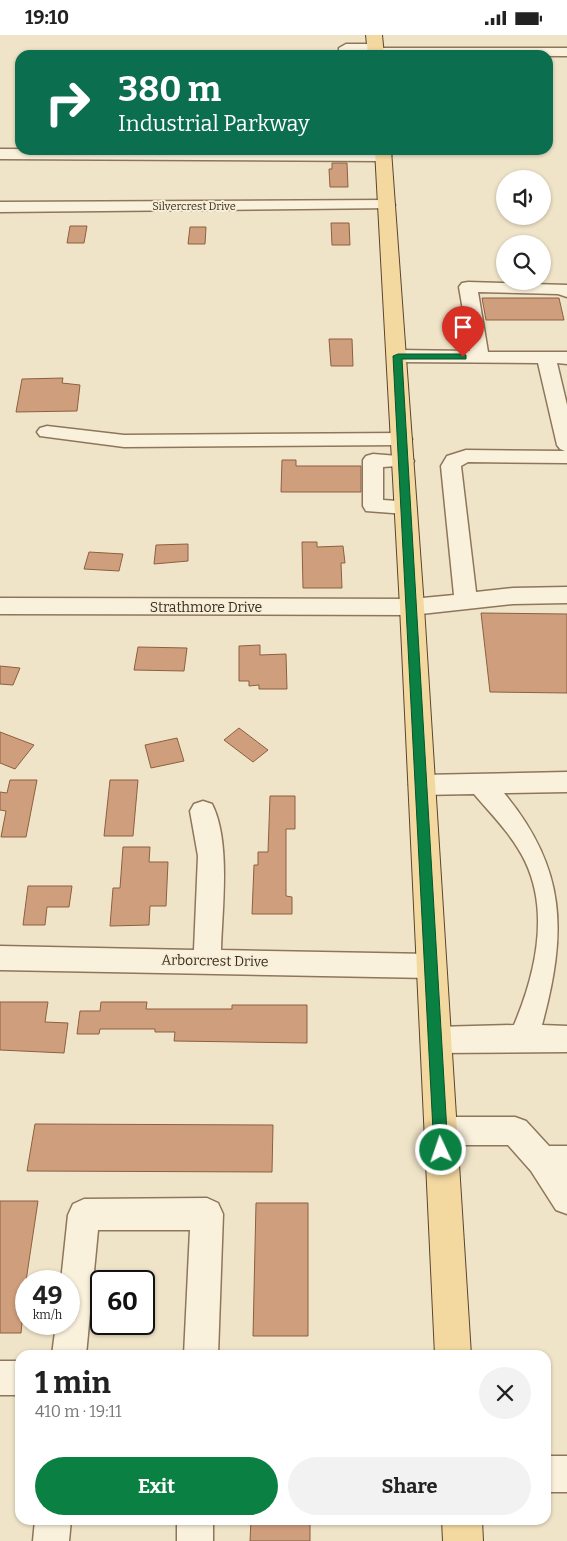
<!DOCTYPE html>
<meta charset="utf-8">
<style>
:root{--surface:#fff;--page:#f2f2f2;--text:#222;--muted:#767676;--accent:#0b8043}
body{margin:0;font-family:Bitter,serif;background:var(--page);color:var(--text);height:100vh;display:flex;flex-direction:column;font-size:19px;white-space:nowrap}
*{box-sizing:border-box;margin:0}
p{font-size:16px;color:var(--muted)}
.icon{flex:none;width:28px;height:28px;fill:none;stroke:currentColor;stroke-width:2;stroke-linecap:round;stroke-linejoin:round}
.map{position:relative;flex:1;overflow:hidden}
.sheet{position:absolute;left:15px;top:1315px;width:536px;height:175px;display:flex;flex-direction:column;background:var(--surface);border-radius:15px;box-shadow:0 1px 4px #0004}
.sheet>*{flex:none}
.banner{position:absolute;left:15px;top:15px;width:538px;height:105px;border-radius:15px;box-shadow:0 1px 4px #0004;background:#0b6e4f;color:#fff;overflow:hidden}
.tools{position:absolute;left:496px;top:135px;display:grid;gap:10px}
.tools a{display:grid;place-items:center;width:55px;height:55px;border-radius:50%;background:var(--surface);box-shadow:0 1px 4px #0004;font-size:25px}
.speed{position:absolute;left:15px;top:1235px;display:flex;gap:10px;font-size:25px;font-weight:700;text-align:center}
.speed>*{display:grid;place-content:center;width:65px;height:65px;border-radius:50%;background:var(--surface);box-shadow:0 1px 4px #0004;line-height:1}
.speed small{font-size:12px;font-weight:400}
.speed .limit{border:2px solid #111;border-radius:8px;background:#fff;color:#111}
.pin{position:absolute;display:grid;place-items:center;width:42px;height:42px;color:#fff;margin:-51px -21px;border-radius:50% 50% 50% 0;rotate:-45deg;box-shadow:0 0 5px #0007}
.pin .icon{rotate:45deg}
.me{position:absolute;width:55px;margin:-28px;rotate:357deg;stroke-linejoin:round;filter:drop-shadow(0 0 4px #0008)}
.turn{display:flex;align-items:center;gap:18px;height:105px;padding:0 20px;font-size:22px}
.turn .icon{width:65px;height:65px;stroke-width:2.5}
.turn b{display:block;font-size:35px;line-height:42px}
.round{display:grid;place-items:center;flex:none;width:52px;height:52px;border-radius:26px;background:var(--page)}
.head{display:flex;align-items:center;justify-content:space-between;height:85px;padding:0 20px}
h1{font-size:30px;font-weight:700;line-height:38px}
.cta{display:flex;gap:10px;margin-top:auto;padding:10px 20px}
.cta a{flex:1;height:58px;border-radius:30px;background:var(--accent);color:#fff;font-size:20px;font-weight:700;line-height:58px;text-align:center}
.cta a+a{background:var(--page);color:var(--text)}
.status{display:flex;justify-content:space-between;align-items:center;height:35px;padding:0 25px;background:var(--surface);direction:ltr}
.status svg{height:14px;fill:currentColor}
.map>svg:first-child{display:block}
</style>
<div class="status"><b>19:10</b><svg viewBox="0 0 49 12"><path d="M0 12V9h3v3zM5 12V6h3v6zM10 12V3h3v9zM15 12V0h3v12zM26 1h20v11H26zM47 4h2v5h-2z"/></svg></div>
<div class="map">
<svg width="567" height="1506" viewBox="0 0 567 1506">
<rect width="100%" height="100%" fill="#f0e4c8"/>
<g fill="#cf9f7d" stroke="#8d5f41">
<path d="M332,128h15l1,24h-18l-1,-18h3z"/>
<path d="M331,188h18l1,22h-18z"/>
<path d="M70,191h17l-3,17h-17z"/>
<path d="M190,192h16l-1,17h-17z"/>
<path d="M482,263h77l5,22h-78z"/>
<path d="M329,304h23l1,27h-22z"/>
<path d="M63,343l-1,5 18,2 -3,26 -61,1 6,-33z"/>
<path d="M282,425h14v6h65v26h-80z"/>
<path d="M302,507h15v5l26,-1 2,17h-4l1,25h-39z"/>
<path d="M188,509v17l-34,3 2,-19z"/>
<path d="M89,517l34,2 -4,17 -35,-2z"/>
<path d="M481,578l86,1v79l-77,-1z"/>
<path d="M260,610v10l26,-1 1,35h-28v-4l-10,1v-5h-10v-35z"/>
<path d="M138,612l49,1 -3,23 -50,-1z"/>
<path d="M0,631l20,2 -7,17 -13,-1z"/>
<path d="M239,693l29,22 -15,12 -29,-22z"/>
<path d="M0,697l34,13 -19,24 -15,-6z"/>
<path d="M177,703l7,23 -33,7 -6,-23z"/>
<path d="M10,745h27l-11,57h-25l5,-26 -6,-1v-18l7,1z"/>
<path d="M110,745h28l-5,56h-29z"/>
<path d="M270,761h25v33h-9v67l6,1v17h-40l2,-49h4v-13h10z"/>
<path d="M123,812h27l-1,15h19l-2,44h-16l-1,19 -39,1 3,-38h7z"/>
<path d="M28,851h44l-3,21h-22l-2,18h-22z"/>
<path d="M0,967h48l-3,20 23,1 -4,30 -64,-3z"/>
<path d="M101,967h46l-1,7h86v-4h75v38l-133,-2 1,-9h-20v-3h-55l-1,5h-22l3,-23h20z"/>
<path d="M35,1089l238,1 -1,47 -245,-1z"/>
<path d="M0,1166h38l-12,80 -5,52h-21z"/>
<path d="M256,1168h52v133h-55z"/>
<path d="M251,1485h59v21h-60z"/>
</g>
<g fill="none" stroke-linecap="round" stroke-linejoin="round">
<defs>
<g id="minor">
<path d="M346,9h29l7,4h185v8l-197,-1 -2,-3 -29,3v-7z"/>
<path d="M0,114l383,2 8,5 -8,5 -383,-2z"/>
<path d="M387,165l6,2 2,3 -2,3 -393,4v-10z"/>
<path d="M468,247l99,3v12l-9,-3 -80,-2 10,60h79v12l-10,-1 10,42v58l-99,-1 -7,4 15,126 37,-4 54,-1v16l-54,1 -101,11 -412,-1v-16l412,1 42,-4 -13,-129 6,-10 19,-6 99,1 -5,-2 -3,-4 -19,-82 -141,-1 -7,-2 -2,-4 2,-4 7,-2 73,1 -11,-64 3,-4z"/>
<path d="M47,391l77,9 278,-2 7,2 3,4 -3,4 -7,2 -278,2 -84,-11 -3,-4 3,-4z"/>
<path d="M373,419l38,3 3,4 -3,4 -28,2v33l30,2 3,5 -3,5 -7,2 -40,-3 -3,-5v-46l3,-4z"/>
<path d="M567,737v20l-63,1c63,76 63,139 38,232l25,1v26l-132,1 -10,-4 -4,-9 4,-9 10,-4 79,-2c21,-50 36,-112 11,-164 -12,-25 -33,-46 -51,-67l-53,1 -9,-3 -3,-7 3,-7 9,-3z"/>
<path d="M203,766l9,3c19,37 10,105 9,146l209,4 10,3 4,9 -4,9 -10,3 -430,-8v-24l194,4 4,-94 -8,-45 4,-7z"/>
<path d="M440,1082h75l11,4 23,25h18v68l-11,-4 -25,-39 -23,-26h-68l-11,-4 -4,-10 4,-10z"/>
<path d="M207,1163l11,5 5,11 -5,141h-34l6,-125h-92l-12,125h-34l4,-31h13v-43h-8l7,-66 5,-11 11,-5z"/>
<rect x="0" y="1326" width="20" height="34"/>
<rect x="546" y="1421" width="21" height="36"/>
<path d="M35,1485h36l-2,21h-36z"/>
<rect x="177" y="1485" width="36" height="21"/>
</g>
<g id="major">
<path d="M366,0h16l2,20h-16z"/>
<path d="M375,115h16l33,457 47,748h-36l-35,-748z"/>
<path d="M442,1485h40l1,21h-40z"/>
</g>
</defs>
<use href="#minor" stroke="#8d765c" stroke-width="3"/>
<use href="#major" stroke="#5b4430" stroke-width="2"/>
<use href="#minor" fill="#faf1dc" fill-rule="evenodd"/>
<use href="#major" fill="#f3d9a0" fill-rule="evenodd"/>
</g>
<path fill="#0b8043" stroke="#07532c" d="M463,319l3,1v4h-64l46,791 -2,4 -5,2 -5,-2 -2,-4 -41,-794 5,-2z"/>
<g text-anchor="middle" dominant-baseline="central" stroke-width="4" stroke-linejoin="round" paint-order="stroke">
<g font-size="11" fill="#3d2e20" stroke="#f7eed8">
<text x="194" y="171">Silvercrest Drive</text>
</g>
<g font-size="14" fill="#3d2e20" stroke="#f7eed8">
<text x="206" y="572">Strathmore Drive</text>
<text transform="translate(215 926) rotate(1)">Arborcrest Drive</text>
</g>
</g>
</svg>
<div class="tools">
<a><svg class="icon" aria-label="sound" viewBox="0 0 24 24"><path d="M4 9h4l5-4v14l-5-4H4zM17 9q2 3 0 6"/></svg></a>
<a><svg class="icon" aria-label="search" viewBox="0 0 24 24"><circle cx="10" cy="10" r="6"/><path d="M15 15l6 6"/></svg></a>
</div>
<div class="speed"><div>49<small>km/h</small></div><div class="limit">60</div></div>
<div class="pin" style="left:463px;top:322px;background:#d93025"><svg class="icon" aria-label="arrive" viewBox="0 0 24 24"><path d="M6 21V4h12l-3 4 3 4H6"/></svg></div>
<svg class="me" style="left:441px;top:1115px" viewBox="-20 -20 40 40"><circle r="17" fill="#0b8043" stroke="#fff" stroke-width="3"/><path d="M0-11L8 9 0 5-8 9z" fill="#fff"/></svg>
<div class="banner">
<div class="turn"><svg class="icon" aria-label="right" viewBox="0 0 24 24"><path d="M7 20v-9h11M14 6l5 5-5 5"/></svg><div><b>380 m</b>Industrial Parkway</div></div>
</div>
<section class="sheet">
<div class="head"><div><h1>1 min</h1><p>410 m · 19:11</p></div><a class="round"><svg class="icon" aria-label="close" viewBox="0 0 24 24"><path d="M6 6l12 12M18 6L6 18"/></svg></a></div>
<div class="cta"><a>Exit</a><a>Share</a></div>
</section>
</div>
